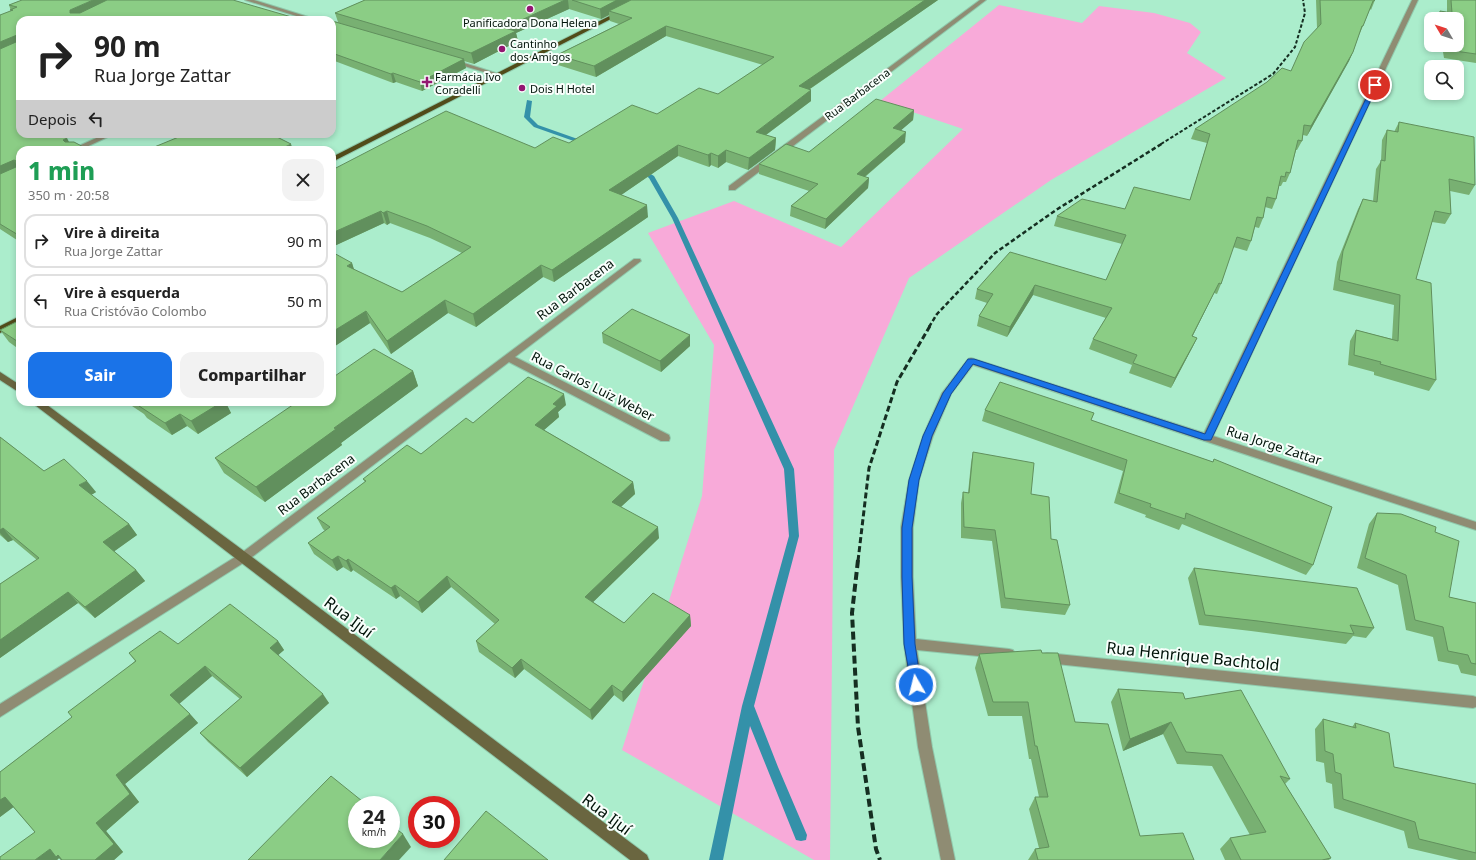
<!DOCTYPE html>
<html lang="pt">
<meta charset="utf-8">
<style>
:root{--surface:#fff;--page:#f2f2f2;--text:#222;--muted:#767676;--line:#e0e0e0;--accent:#1a73e8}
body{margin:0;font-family:"Noto Sans",sans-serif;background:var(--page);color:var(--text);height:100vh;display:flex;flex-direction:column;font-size:15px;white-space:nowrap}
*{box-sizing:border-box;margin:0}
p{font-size:13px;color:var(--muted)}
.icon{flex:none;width:22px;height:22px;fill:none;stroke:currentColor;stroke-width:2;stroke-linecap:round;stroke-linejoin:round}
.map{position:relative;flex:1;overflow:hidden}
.panel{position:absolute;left:16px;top:146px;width:320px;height:260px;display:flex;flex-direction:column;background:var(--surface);border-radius:12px;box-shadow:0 2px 6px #0003}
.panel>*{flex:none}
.guide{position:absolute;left:16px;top:16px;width:320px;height:122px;border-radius:12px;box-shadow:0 2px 6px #0003;background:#fff;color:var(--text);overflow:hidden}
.needle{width:26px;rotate:309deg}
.controls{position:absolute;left:1424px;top:12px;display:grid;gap:8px}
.controls a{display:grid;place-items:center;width:40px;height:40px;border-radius:8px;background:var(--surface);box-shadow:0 2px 6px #0003;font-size:20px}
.speed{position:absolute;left:348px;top:796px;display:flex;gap:8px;font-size:20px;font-weight:700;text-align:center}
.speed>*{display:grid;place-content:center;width:52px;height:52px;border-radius:50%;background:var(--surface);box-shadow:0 2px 6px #0003;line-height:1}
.speed small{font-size:10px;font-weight:400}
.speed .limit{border:6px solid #d22;background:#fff;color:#111}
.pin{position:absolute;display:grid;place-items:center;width:34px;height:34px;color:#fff;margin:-17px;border:2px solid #fff;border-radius:50%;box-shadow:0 1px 4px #0007}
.me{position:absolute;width:44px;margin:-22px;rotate:352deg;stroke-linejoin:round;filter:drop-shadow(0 0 3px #0008)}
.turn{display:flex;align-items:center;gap:14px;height:84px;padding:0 12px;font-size:18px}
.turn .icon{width:52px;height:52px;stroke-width:2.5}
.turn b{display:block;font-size:28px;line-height:34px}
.then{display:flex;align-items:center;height:38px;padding:0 12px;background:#0003;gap:8px;font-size:15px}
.round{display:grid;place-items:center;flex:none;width:42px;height:42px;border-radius:12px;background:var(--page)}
.head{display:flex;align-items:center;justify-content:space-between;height:68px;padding:0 12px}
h1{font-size:24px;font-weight:800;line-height:30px;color:#1e9e55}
.cta{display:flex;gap:8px;margin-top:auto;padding:8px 12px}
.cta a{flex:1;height:46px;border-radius:12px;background:var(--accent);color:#fff;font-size:16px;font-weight:800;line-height:46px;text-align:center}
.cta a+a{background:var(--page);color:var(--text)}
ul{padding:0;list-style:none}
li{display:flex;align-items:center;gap:12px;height:54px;margin:0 8px 6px;padding:0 4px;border:2px solid var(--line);border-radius:12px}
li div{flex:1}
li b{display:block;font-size:15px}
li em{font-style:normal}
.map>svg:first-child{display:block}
</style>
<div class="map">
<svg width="1476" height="860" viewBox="0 0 1476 860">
<rect width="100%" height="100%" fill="#abedcc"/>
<path fill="#f8aad9" d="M999,5l83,18 17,-17 55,7 36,10 11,9 -14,21 39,25 -175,102 -142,98 -75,172 -4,410h-16l-192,-110 80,-254 12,-151 -66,-112 86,-32 107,46 122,-118 -83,-28z"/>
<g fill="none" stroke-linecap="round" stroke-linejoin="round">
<g fill="#3491a9" fill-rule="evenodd">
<path d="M527,100l5,1 -2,16 8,8 51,18v2h-4l-51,-18 -10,-10z"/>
<path d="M641,168l13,8 24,42 116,251 5,67 -45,170 24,61 29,68 -1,5 -5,1 -5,-1 -46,-114 -27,134h-14l33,-154 47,-170 -5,-67 -112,-251 -23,-40 -11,-8z"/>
</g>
<defs>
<g id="minor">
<path d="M245,0h9l64,20h-9z"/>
<path d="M980,0h6l-251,190h-6v-4z"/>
<path d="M1412,0h6l-205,436 263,86v8l-503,-165 -22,29 -18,42 -14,44 -6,47v50l3,62 93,10 4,1 2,4 -2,4 -4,1 -92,-9 15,97 23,113h-14l-23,-113 -14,-103 -3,-67v-50l8,-47 14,-44 19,-43 26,-34 3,-1 233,75z"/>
<path d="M451,60h4l47,15 -5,1 -46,-14z"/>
<path d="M105,134h9l-34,16h-10z"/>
<path d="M634,259h6l1,2 -126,96 154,78 1,3 -1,3h-8l-152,-79 -261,198 -248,157v-13l240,-150z"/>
<path d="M1047,653l426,43 3,1v10l-3,1 -426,-45 -4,-1 -2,-4 2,-4z"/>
</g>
<g id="secondary">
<path d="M0,372l20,13v8l-20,-13z"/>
<path d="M31,402h12l205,152 399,301 2,5h-19z"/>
</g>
<g id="primary">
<path d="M641,0h7l-316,162v-5z"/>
<path d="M20,316v7l-20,10v-7z"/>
</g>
</defs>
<use href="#minor" stroke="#90caad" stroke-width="2"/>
<use href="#secondary" stroke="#90caad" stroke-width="2"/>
<use href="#primary" stroke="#90caad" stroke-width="2"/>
<use href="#minor" fill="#8f8c73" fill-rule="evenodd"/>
<use href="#secondary" fill="#6a6640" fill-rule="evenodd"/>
<use href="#primary" fill="#514b19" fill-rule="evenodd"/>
<path stroke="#152e21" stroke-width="2" stroke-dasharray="3.5 2" stroke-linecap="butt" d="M1161,144l112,-70 22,-27 10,-34 -2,-13"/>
<path stroke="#152e21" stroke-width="2.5" stroke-dasharray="4.5 2.5" stroke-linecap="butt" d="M929,327l8,-13 58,-61 61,-43 107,-67"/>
<path stroke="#152e21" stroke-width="3" stroke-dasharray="6 3" stroke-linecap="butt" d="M858,561l11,-93 28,-86 33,-56"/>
<path stroke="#152e21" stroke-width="4" stroke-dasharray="8 4" stroke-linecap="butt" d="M858,560l-6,53 6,114 18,122 4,11"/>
</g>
<g fill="#78b072">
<path d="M22,0l-2,20v114h40l-40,16v92l-20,-13v-214l11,-4 -2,-6z"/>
<path d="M365,0h573l-128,89 1,1v11l-45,34 10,3 -1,12 -27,20 -22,-8 -8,6 -7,-3 -2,2 -31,-11 -57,39 27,22 -94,65 -11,-5 -67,50 -28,-14 -57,41 -21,-31 -38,25 20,-85 2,7 48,22 60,-39 -32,-15 -40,-15 -3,2 -3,-2 -52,24v-77l203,-22 34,-5 149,-49 45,-29 -97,-29 -70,41 -38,-12 -1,-10 62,-31 -9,-3 -1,-6 -8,4 -32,-10 -53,24 2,8 -44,23 -10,-3 2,7 -44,23 -26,-9 -3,1 -61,-23v-39l6,1 -3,-9z"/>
<path d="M1316,0h59l-4,10 -1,-1 -7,17 -4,9 -6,17 -4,9 -42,75 -4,-1 -1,6 -5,9h-1l-6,23 -4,9h-3l-2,4h-2l-3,13 -4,10 -7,-2 -2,11 -4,10 -4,-1 -4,14 -4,10 -14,-4 -12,37 -4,10 -3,-1 -22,44 5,1 -5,10 -21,40 -42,-15 3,-8 -43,-16 4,-10 13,-21 -73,-23 -26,42 -30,-11 2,-10 8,-13 -12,-4 2,-10 129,-9 16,-36 -68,-18 3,-10 68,-7 65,-9 17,-57 -16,-4 4,-10 96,-58 26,-43z"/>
<path d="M1447,0h29v63l-32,-5 -1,-6 -7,-1v-6h21v-26h-21l4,-8 7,1z"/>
<path d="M914,110l-1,10 -12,10 4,12 -40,35 4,1 -1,10 -43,41 -35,-13 1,-10 18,-15 -50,-17v-10l50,-12z"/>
<path d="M1399,122l76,63 -6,10 -19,-4 1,23 -6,10 -13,-2 -16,57 20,101 -7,11 -55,-16v-3l-26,-7 2,-24 6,-11 36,9 2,-34 -61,-15 4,-28 21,-53 5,-10 10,2 3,-32 5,-8 1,-21 5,-10 7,2z"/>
<path d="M20,320v30l-11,-8 -9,-12z"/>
<path d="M602,333l88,13 -29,26 -58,-29z"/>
<path d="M413,371l5,15 -77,57 1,2 -77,57 -41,-29 -9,-15z"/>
<path d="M126,402h101l-1,1 5,10 -33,21 -11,-8 -15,9 -25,-17 -3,-4z"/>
<path d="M566,405l-8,7 1,5 -15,13 89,52 2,12 -14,13 38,31 -66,64 31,21 66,-8 1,11 -68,76 -9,-7 -22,25 -68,-51 -9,9 -36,-26 -3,-11 19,-17 -44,-37 -29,26 -22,-17 -4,3 -43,-29 -2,2 -8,-5 -6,4 -23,-17 -6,-11 17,-12 -2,-2 -6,-11 48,-36 -2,-3 58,-25 52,-31z"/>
<path d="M985,410l109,3 -3,7 122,42 1,-3 99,106 -7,10 -124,-51 -3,6 -34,-13 1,-2 -32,-12 9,-32 -141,-50z"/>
<path d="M0,437l44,34 52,21 -5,3 38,29 8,11 -23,16 22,19 9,11 -50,37 -17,-15 -78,55v-74l37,-24 -24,-20 -5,2 -8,-7z"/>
<path d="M973,452l58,42 20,45 19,66 -5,10 -64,-7 -9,-67 -31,-3v-35l2,-11 5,1 3,-30z"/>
<path d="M1377,513l58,19 14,65 27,6v73l-15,-3 -3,-8 -20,-4 -5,-24 -27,-7 -8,-45 -41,-17 12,-44z"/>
<path d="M1194,568l180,60 -8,10 -13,-2 -7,8 -95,-13 -52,-6 -11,-47z"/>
<path d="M278,641l6,9 -6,5 51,48 -82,74 -39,-35 -8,-9 40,-34 -28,-23 -33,27 11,11 8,9 -73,61 14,18 -33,29 17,21 -9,8h-53l-2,-2 -2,2h-57l35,-28 -22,-25 -13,10v-45l72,-55 63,-56 -6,-8 49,-9z"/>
<path d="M1042,653l33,69 65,114 54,24h-166l7,-11 4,-1 -10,-39 6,-12h4l-8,-38h-2l-7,-43h-34l-13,-48 4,-14z"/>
<path d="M1118,689l67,10 105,80 -5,5 46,74 -2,2h-104l-5,-11 10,-11 20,-3 -38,-69 -35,-2 -14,-30 -40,17 -12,-49z"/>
<path d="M1323,719l29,8 3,-4 39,44 82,17v76h-17l-51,-12 -4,-17 -70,-23 -2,-24 -6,-2 -2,-19 -8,-2 -1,-32z"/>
</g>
<g fill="#61905d">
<path d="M93,0h21l-40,19 -4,-6v-3z"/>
<path d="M565,0h3l1,9 -53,24 2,8 -44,23 -3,-11 33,-25z"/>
<path d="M617,0h21l-29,11v4l-8,4 -1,-10z"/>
<path d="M925,0h13l-140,97 1,-11z"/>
<path d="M666,26v10l-70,41 -2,-11z"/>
<path d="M17,35l3,7 -20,10v-10z"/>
<path d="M1353,52l-4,9 -42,75 4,-10z"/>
<path d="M464,59l2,9 -44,23 -2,-9z"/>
<path d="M393,73l3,9 -3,1 -2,-9z"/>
<path d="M811,90v11l-56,42 1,-11z"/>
<path d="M914,110l-1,10 -21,18 1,-10z"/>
<path d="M906,132l-1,10 -49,42 1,-10z"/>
<path d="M67,138l5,10 -3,2 -6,-10z"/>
<path d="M776,138l-1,12 -27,20 1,-12z"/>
<path d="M291,144l2,6h-14z"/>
<path d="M678,145v11l-67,46 -2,-12z"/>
<path d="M726,150v12l-8,6v-12z"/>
<path d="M711,153v12l-2,2 -1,-12z"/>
<path d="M14,160l5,10 -19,7v-11z"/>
<path d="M869,178l-1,10 -43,41 1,-10z"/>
<path d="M647,205l1,12 -94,65 -2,-12z"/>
<path d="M381,211l3,12 -52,24v-14z"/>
<path d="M387,211l3,12 -3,2 -4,-12z"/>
<path d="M352,263l4,13 -9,-10z"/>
<path d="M541,265l2,12 -67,50 -3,-13z"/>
<path d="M1219,283l-32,64 5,-11z"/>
<path d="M1035,285l-2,10 -26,42 3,-10z"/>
<path d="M445,300l3,13 -57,41 -4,-13z"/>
<path d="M366,311l4,12 -38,25v-16z"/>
<path d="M690,335v11l-29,26 -1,-11z"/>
<path d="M1197,338l-5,10 -21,40 4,-10z"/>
<path d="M413,371l5,15 -77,57 1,2 -77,57 -9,-15 78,-59z"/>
<path d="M564,394l2,11 -8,7 1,5 -22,19 -2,-11 18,-21z"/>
<path d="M220,402h7l-1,1 5,10 -33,21 -7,-13z"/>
<path d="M180,414l7,12 -15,9 -7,-12z"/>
<path d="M87,481l9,11 -8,5 -9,-12z"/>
<path d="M633,482l2,12 -21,19 -2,-11z"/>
<path d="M129,524l8,11 -25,18 -9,-11z"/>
<path d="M658,527l1,11 -72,70 -2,-11z"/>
<path d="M3,528l10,12 -5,2 -8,-9v-3z"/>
<path d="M338,556l5,11 -6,4 -5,-11z"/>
<path d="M348,559l5,11 -2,2 -5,-11z"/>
<path d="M136,570l9,11 -50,37 -10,-11z"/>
<path d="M447,576l4,11 -29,26 -4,-11z"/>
<path d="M395,585l5,11 -4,3 -5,-11z"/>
<path d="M68,592l10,11 -78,55v-18z"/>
<path d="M690,615l1,11 -68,76 -1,-10z"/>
<path d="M278,641l6,9 -8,7 -6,-9z"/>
<path d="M521,659l3,10 -9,9 -3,-10z"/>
<path d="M205,666l7,10 -34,29 -8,-10z"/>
<path d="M612,685l2,10 -22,25 -2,-10z"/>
<path d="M323,694l6,9 -82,74 -7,-9z"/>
<path d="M190,714l8,9 -73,61 14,18 -33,29 17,21 -9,8h-19l1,-37 20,-48z"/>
<path d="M1171,722l-8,12 -40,17 7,-12z"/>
<path d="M5,797l10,9 -15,11v-17z"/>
<path d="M403,834l8,13 -12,13h-19z"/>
<path d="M50,849l8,6 7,5h-4l-2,-2 -2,2h-22z"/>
</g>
<g fill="#8bcd85" stroke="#61905d">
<path d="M22,0h71l-23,10v3h10l27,-13h126l69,20h-282v114h39l8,4 -4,2 2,2h9l15,8h-69v86l-20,-12v-50l16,-7v-6l-2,-1 -14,6v-117l16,-7 1,-7 -17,7v-27l13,-5h-3l7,-3 -8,-2z"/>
<path d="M365,0h200l-61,28 12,3 -45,22 -136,-40z"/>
<path d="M572,0h45l-17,9z"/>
<path d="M631,0h294l-126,86 12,4 -55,42 20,6 -27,20 -23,-8 -8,6 -7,-3 -3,2 -30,-10 -69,45 38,15 -95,65 -11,-5 -68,49 -28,-14 -58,41 -21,-30 -34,21v-80l20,11 -5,3 55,26 69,-45 -44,-21 -40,-15 -4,2 -2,-2 -49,22v-63l114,-59 89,37 18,-11 16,6 63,-38 25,9 42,-26 19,6 56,-37 -108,-31 -72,40 -37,-11 75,-37 -23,-7z"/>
<path d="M1320,0h55l-1,1h-1l-10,25h-1l-9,26 -42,74 -7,-1 -2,16 -4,-1 -8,33 -4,-1 -1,5 -4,-1 -5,23 -9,-2 -4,21 -6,-1 -6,24 -14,-4 -16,47 -2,-1 -27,53 5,2 -22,40 -42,-15 4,-8 -44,-16 19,-31 -77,-23 -25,42 -31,-11 14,-22 -16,-5 33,-37 96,28 20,-45 -69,-19 25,-17 43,10 9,-22 56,13 20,-66 -15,-5 72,-47 15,-14 9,3 13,-29 17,-18z"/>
<path d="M1451,0h25v54l-28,-4v-5h9v-26h-17v-8l12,2z"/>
<path d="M328,18l1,2h-6z"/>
<path d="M332,21l132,38 -44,23 -27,-9 -2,1 -59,-21z"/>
<path d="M876,99l38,11 -21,18 13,4 -49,42 12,4 -43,41 -35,-13 27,-22 -59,-20 27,-20 23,8z"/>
<path d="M1399,122l75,15 1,48 -26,-6 2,35 -16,-3 -19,68 15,4 5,97 -56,-16 1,-2 -27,-7 2,-25 42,11 2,-46 -61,-15 4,-29 20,-52 14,3 4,-42 4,1 2,-31 11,2z"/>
<path d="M186,134h85l20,10 -12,6h-132z"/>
<path d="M632,309l58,26 -30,26 -58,-28z"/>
<path d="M20,320v23l-20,-13z"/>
<path d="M374,349l39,22 -79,57 2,1 -80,58 -41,-29 82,-56h35v-24z"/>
<path d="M528,377l36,17 -11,10 4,2 -22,19 98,57 -21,20 46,25 -73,70 39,26 29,-30 37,22 -68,77 -10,-7 -22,25 -69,-51 -9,9 -36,-27 23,-21 -52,-44 -29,26 -23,-17 -4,3 -43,-29 -2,2 -8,-5 -6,4 -24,-17 22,-16 -13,-9 49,-37 -3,-2 44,-34 14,9 45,-36 7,5z"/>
<path d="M1000,382l94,31 -3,7 122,42 1,-3 118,48 -19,58 -127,-52 -1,6 -35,-12 1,-3 -32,-11 8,-33 -142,-50z"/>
<path d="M138,402h84l-31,19 -11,-7 -15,9 -26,-17 3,-1z"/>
<path d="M0,437l44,34 20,-12 23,22 -8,4 50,39 -26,18 33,28 -51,37 -17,-15 -68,48v-56l39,-26 -36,-30 -3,2z"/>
<path d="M973,452l61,11 -3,31 18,3 2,42 6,1 13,65 -65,-7 -10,-68 -31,-3 -1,-35 6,1z"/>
<path d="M1377,513l24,1 35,13 -1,5 24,9 -10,56 27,6v61l-5,-1 -3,-8 -20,-4 -5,-24 -28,-7 -9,-45 -41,-17z"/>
<path d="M1194,568l163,20 17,40 -24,-3 4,9 -96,-13 -53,-6z"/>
<path d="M230,604l48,37 -8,7 53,46 -83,74 -40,-35 42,-36 -37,-31 -35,29 20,19 -74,61 14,19 -34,29 18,21 -19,16h-33l-4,-5 -2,2 -6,-8 -15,11h-35v-3l35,-25 -30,-35 -5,3v-28l72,-55 -4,-5 68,-51 -7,-8 31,-22 18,13z"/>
<path d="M1041,650l1,3h16l17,69 33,2 32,112 43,-3 11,27h-156l-3,-11 14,-2 -14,-50h13l-11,-51h-2l-7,-44h-35l-14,-48z"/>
<path d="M1118,689l65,4 2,6 56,-9 49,89 -10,-3 51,82 -9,2h-81l-11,-22 36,-6 -44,-77 -36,-3 -15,-30 -41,17z"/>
<path d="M1323,719l33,9 -1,-5 34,10 5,34 82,17v69l-57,-14 -4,-17 -72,-23 -2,-25 -6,-2 -2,-18 -8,-3z"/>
<path d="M331,776l36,29h-10v34h34v-14l12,9 -23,26h-132z"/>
<path d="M486,811l62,49h-104z"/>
</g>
<path fill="#1a73e8" stroke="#114b97" d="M1373,84l5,1 -167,355h-7l-231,-76 -22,30 -19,42 -13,44 -7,48v49l3,67 6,41 -1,4 -4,2 -4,-2 -8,-45 -2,-67v-49l7,-48 14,-44 20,-43 25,-34h6l231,75z"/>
<g fill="#931671" stroke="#f8fefb" stroke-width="1.5">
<circle cx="530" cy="9" r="4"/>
<circle cx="502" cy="49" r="4"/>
<path d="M425 76h4v4h4v4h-4v4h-4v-4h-4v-4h4z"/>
<circle cx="522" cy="88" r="4"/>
</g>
<g text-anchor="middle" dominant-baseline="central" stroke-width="4" stroke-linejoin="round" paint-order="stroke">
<g font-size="11" fill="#001309" stroke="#f8fefb" text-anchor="start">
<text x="530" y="22" text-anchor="middle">Panificadora Dona Helena</text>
<text x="510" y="43">Cantinho<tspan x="510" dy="13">dos Amigos</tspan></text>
<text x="435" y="76">Farmácia Ivo<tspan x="435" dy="13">Coradelli</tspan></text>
<text x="530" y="88">Dois H Hotel</text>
</g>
<g font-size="11" fill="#001309" stroke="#f8fefb">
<text transform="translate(857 94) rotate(-37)">Rua Barbacena</text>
</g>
<g font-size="13" fill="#001309" stroke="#f8fefb">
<text transform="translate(575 289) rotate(-37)">Rua Barbacena</text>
<text transform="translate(593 386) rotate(27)">Rua Carlos Luiz Weber</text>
<text transform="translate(1274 445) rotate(18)">Rua Jorge Zattar</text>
<text transform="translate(316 484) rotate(-37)">Rua Barbacena</text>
</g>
<g font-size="16" fill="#001309" stroke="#f8fefb">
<text transform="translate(349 617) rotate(37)">Rua Ijuí</text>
<text transform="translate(1193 656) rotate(6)">Rua Henrique Bachtold</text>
<text transform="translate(607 814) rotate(37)">Rua Ijuí</text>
</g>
</g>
</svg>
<div class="controls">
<a><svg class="needle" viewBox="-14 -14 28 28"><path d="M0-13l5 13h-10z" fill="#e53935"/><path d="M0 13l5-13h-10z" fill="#767676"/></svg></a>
<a><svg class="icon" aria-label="search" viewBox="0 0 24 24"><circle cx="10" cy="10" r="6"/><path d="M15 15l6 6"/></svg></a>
</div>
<div class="speed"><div>24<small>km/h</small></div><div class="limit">30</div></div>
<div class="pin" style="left:1375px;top:85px;background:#d93025"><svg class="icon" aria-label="arrive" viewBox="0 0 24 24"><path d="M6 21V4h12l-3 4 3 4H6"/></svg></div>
<svg class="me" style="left:916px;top:685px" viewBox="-20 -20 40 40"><circle r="17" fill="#1a73e8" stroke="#fff" stroke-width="3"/><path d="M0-11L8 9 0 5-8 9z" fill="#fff"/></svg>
<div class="guide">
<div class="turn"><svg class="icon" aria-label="right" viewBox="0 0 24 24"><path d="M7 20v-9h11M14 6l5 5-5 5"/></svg><div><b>90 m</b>Rua Jorge Zattar</div></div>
<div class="then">Depois<svg class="icon" aria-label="left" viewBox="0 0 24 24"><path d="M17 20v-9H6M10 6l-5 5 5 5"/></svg></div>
</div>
<section class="panel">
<div class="head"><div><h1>1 min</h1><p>350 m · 20:58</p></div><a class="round"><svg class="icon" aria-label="close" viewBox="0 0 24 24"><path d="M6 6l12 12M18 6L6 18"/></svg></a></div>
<ul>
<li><svg class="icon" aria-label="right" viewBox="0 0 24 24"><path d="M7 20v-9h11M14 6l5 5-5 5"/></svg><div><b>Vire à direita</b><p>Rua Jorge Zattar</p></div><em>90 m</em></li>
<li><svg class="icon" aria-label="left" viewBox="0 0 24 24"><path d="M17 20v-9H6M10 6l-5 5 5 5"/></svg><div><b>Vire à esquerda</b><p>Rua Cristóvão Colombo</p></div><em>50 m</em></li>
</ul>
<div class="cta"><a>Sair</a><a>Compartilhar</a></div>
</section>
</div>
